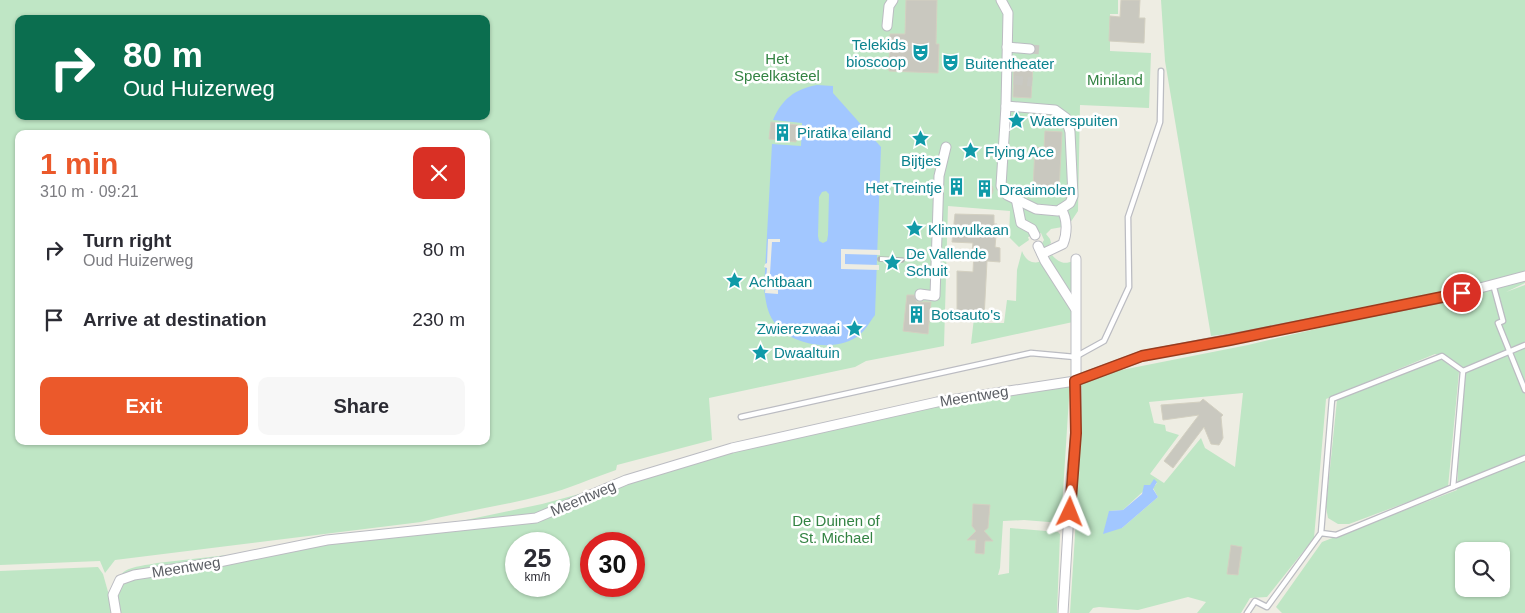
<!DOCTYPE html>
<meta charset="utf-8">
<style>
:root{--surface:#fff;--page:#f7f7f7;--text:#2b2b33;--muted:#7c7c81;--accent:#eb592b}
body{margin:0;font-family:Helvetica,sans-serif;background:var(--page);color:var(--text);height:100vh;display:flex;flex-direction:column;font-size:19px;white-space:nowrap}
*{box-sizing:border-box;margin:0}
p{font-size:16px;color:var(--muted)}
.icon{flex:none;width:28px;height:28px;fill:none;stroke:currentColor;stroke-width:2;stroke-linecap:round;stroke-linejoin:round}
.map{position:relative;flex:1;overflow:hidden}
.side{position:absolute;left:15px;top:130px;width:475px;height:315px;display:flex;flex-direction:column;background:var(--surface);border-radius:10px;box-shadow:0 1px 4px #0004}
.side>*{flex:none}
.top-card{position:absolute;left:15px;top:15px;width:475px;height:105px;border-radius:10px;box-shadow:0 1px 4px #0004;background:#0b6e4f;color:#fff;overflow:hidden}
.tools{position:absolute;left:1455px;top:542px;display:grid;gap:10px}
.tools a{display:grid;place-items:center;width:55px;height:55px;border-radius:10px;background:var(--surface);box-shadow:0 1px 4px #0004;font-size:25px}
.speed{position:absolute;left:505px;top:532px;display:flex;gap:10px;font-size:25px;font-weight:700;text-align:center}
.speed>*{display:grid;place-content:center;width:65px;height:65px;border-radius:50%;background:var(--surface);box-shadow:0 1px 4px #0004;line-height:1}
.speed small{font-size:12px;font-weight:400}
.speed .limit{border:8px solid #d22;background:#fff;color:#111}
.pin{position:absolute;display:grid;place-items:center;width:42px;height:42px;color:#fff;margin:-21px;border:2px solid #fff;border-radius:50%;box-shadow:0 1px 5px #0007}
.me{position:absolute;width:55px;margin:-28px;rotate:2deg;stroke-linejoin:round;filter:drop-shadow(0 0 4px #0008)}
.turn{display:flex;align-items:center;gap:18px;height:105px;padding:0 25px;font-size:22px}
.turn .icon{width:65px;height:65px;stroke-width:2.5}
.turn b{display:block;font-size:35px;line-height:42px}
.round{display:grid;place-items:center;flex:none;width:52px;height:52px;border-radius:10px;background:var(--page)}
.headline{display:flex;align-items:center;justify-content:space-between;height:85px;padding:0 25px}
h1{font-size:30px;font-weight:700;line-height:38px;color:var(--accent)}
.button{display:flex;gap:10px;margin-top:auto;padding:10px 25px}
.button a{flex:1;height:58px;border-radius:10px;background:var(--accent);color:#fff;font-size:20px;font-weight:700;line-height:58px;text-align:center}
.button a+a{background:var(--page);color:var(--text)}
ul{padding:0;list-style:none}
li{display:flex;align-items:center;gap:15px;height:70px;padding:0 25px}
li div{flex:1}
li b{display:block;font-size:19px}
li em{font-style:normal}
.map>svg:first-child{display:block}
</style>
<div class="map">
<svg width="1525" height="613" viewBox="0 0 1525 613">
<rect width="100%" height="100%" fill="#eeede3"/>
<g fill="#bfe6c5" fill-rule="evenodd">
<path d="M0,0h1118v14h-8v37l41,2 -2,55 -69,-3 -2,106 -10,15 -17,3 -5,5 4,5 1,4 -6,5 -4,-3 3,-5 -3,-7 -13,4 1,3 -10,7 -10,-10 1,-26 -62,-5 -4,140 -78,15 -11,6 -146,31 3,42 -95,25 -1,5c-24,8 -47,19 -72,25 -41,11 -82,16 -123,27l-306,38 -10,13 -5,-12 -100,4zM19,19h467v97h-467zM19,134h467v307h-467z"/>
<path d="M1161,0h364v275c-62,15 -124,24 -187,37 -42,9 -84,19 -127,24l-46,-275z"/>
<path d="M1022,251c6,16 19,13 30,4 6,7 12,10 21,6v61l-102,22 3,-26 8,1 2,4h20l3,-23 9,1 1,-31z"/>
<path d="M1525,280v3l-19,9 19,-7v328h-243l-6,-6 46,-65 135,-52 6,-119 -21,-15 -7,-2 -109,45 -12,139 -47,59 -17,1 -9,15h-44l9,-11 -18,-5 -50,13 -39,-3 -6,1 -4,5h-19l6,-94 5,-141 167,-33zM1243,393l-8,74 -30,-19 -4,-10 -37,45 -14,-9 29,-39 -13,-4 -1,-6 -11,-2 -5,-21zM1157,483l-4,5 5,9 -36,31 -13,-17 14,-1 27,-25zM1464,551h37v38h-37z"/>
<path d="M1441,359l18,13 -11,115 -99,37h-11l-10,-6 -2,-11 11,-107z"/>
<path d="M1070,382l-9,141 -37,-3 -21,1 -3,47 -2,7 11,-2 1,-45 48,4 2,2 -3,79h-936c-3,-12 -8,-34 4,-42 8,-5 23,-6 32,-8l228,-26 157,-33 238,-64 170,-38zM516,544h43v42h-43zM591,544h43v42h-43z"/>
<path d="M98,567l5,7 11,39h-114v-42z"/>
</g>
<g fill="#a2c7ff" fill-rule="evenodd">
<path d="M817,85l16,1v7l48,54 -6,168c-6,8 -11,18 -20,23 -24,14 -65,7 -81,-16 -7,-10 -8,-20 -10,-33l8,-145 29,2 1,-23 -29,-3c9,-21 22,-31 44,-35zM826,191l3,3 -1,41 -1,6 -4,2 -4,-2 -1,-5 1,-39 3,-5z"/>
<path d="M1154,479l3,3 -4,7 5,8 -36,31 -19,6 6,-23 14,-1 19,-16 2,-9h6z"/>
</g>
<g fill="#eeede3">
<path d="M768,239h12v3h-8l-3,47 9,1v4l-13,-1 2,-25 -3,-1 1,-3 2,-1z"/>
<path d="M841,249l39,1v5l-35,-1v10l34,1v5l-38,-1z"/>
</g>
<g fill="#c9c8bf" stroke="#d3d0c1">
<path d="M906,0h31l-1,44h3l-1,29 -49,-2 1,-37h15z"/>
<path d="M1121,0h19l-1,18h6l-1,25 -35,-2 1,-25 10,1z"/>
<path d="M1014,63l19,1 -2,34 -18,-1z"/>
<path d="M771,122l27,3 -2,17 -27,-3z"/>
<path d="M1045,131l17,1 -3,59 -26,-1 2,-43 9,1z"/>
<circle cx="985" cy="190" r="8"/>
<path d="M955,214l39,1v9h3l-2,23 5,1v14l-13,-1 -3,57 -17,-1v2h-10v-48l16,1 1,-21h-2l1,-8 -21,-1z"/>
<path d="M907,295h7l3,7h14l-3,32 -25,-3z"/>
<path d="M1203,399l20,16 -2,2 2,21 -4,7 -8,-1 -7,-17 -31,41 -9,-7 35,-46 -36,5 -2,-15 39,-3z"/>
<path d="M973,504l17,1 -2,23 -4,3 9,10h-8l-1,13 -9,-1 1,-13h-9l9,-9 -4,-5z"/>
<path d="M1231,545l11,2 -4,28 -11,-1z"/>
</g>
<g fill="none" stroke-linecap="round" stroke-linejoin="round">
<g stroke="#c9c9c3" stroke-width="9" stroke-dasharray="9 4.5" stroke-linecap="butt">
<path d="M1030,49l12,1"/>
<path d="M1014,80l18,2"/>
</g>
<defs>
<g id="lane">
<path d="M1493,284l10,37 -5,2 27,67"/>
<path d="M1463,371l62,-26"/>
<path d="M741,417l290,-64 44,4 29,-16 25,-54 -1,-70 32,-95 1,-51"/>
<path d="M1453,487l72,-29"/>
<path d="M1247,613l8,-12 12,6 54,-74 11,-134 110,-43 21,15 -10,116 -117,48 -15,-2"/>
</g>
<g id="street">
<path d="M1001,0l7,13 -2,93"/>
<path d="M887,26l2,-20 4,-6"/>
<path d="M1007,47l23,2"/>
<path d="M1006,106l49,4 11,8 4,14 3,64 -3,7 -12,8 -22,-2 -29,-14 -6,-9z"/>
<path d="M1016,198l5,25 11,6 3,6"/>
<path d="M1038,246l7,15 30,47"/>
<path d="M1042,254l21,-10c4,-10 5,-25 -2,-35"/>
<path d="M920,296v-2l15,2 4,-120 7,-29"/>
<path d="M116,613l-3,-18 7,-15 14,-5 85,-13 108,-22 209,-22 90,-38 106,-32 205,-46 138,-21 67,-25 304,-59 79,-21"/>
<path d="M1063,613l8,-134 5,-46v-174"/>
</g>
</defs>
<use href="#lane" stroke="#bbbcc2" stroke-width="7"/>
<use href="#street" stroke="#bbbcc2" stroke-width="11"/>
<use href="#lane" stroke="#fff" stroke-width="4.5"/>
<use href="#street" stroke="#fff" stroke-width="9"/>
<defs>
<path id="rail" d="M880,259l22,1"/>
</defs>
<use href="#rail" stroke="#b4b5b5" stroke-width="5.5"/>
<use href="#rail" stroke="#fff" stroke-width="4" stroke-dasharray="11" stroke-linecap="butt"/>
</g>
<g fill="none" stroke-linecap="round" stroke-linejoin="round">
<defs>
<path id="route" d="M1070,512l6,-79 -1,-52 67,-25 88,-16 232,-47"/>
</defs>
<use href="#route" stroke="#993a1c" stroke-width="12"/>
<use href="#route" stroke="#eb592b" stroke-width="9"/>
</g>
<defs>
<symbol id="theatre-bare" viewBox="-9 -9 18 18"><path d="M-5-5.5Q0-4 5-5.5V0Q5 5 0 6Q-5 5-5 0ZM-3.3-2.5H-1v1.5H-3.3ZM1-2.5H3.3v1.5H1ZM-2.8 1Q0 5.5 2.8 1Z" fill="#0f9aa8" stroke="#fff" stroke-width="2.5" paint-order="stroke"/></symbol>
<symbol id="sight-bare" viewBox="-9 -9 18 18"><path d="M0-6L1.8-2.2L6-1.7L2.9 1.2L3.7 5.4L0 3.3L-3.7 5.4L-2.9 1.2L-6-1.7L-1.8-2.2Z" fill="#0f9aa8" stroke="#fff" stroke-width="2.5" paint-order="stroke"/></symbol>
<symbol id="building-bare" viewBox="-9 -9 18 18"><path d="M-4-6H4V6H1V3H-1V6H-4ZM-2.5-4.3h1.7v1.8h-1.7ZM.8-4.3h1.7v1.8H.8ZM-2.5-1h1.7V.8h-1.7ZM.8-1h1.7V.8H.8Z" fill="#0f9aa8" stroke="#fff" stroke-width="2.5" paint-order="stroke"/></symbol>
</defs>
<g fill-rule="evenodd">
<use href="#theatre-bare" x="908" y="40" width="25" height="25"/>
<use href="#theatre-bare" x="938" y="50" width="25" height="25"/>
<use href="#sight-bare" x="1004" y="108" width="25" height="25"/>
<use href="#building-bare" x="770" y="120" width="25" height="25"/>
<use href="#sight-bare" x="908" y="126" width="25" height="25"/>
<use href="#sight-bare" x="958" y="138" width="25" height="25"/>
<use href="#building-bare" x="944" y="174" width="25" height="25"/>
<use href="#building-bare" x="972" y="176" width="25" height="25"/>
<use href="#sight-bare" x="902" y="216" width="25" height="25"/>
<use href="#sight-bare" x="880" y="250" width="25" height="25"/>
<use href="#sight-bare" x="722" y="268" width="25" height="25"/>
<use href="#building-bare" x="904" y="302" width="25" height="25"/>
<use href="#sight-bare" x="842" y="316" width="25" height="25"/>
<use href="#sight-bare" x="748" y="340" width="25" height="25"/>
</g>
<g text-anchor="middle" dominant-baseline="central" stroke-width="5" stroke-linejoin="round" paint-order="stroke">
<g font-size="15" fill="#0d838f" stroke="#fff" text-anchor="start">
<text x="906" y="44" text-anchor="end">Telekids<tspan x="906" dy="17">bioscoop</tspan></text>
<text x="965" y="63">Buitentheater</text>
<text x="1030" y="120">Waterspuiten</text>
<text x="797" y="132">Piratika eiland</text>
<text x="985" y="151">Flying Ace</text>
<text x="921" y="160" text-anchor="middle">Bijtjes</text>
<text x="942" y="187" text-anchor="end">Het Treintje</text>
<text x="999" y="189">Draaimolen</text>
<text x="928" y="229">Klimvulkaan</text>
<text x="906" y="253">De Vallende<tspan x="906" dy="17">Schuit</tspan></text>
<text x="749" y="281">Achtbaan</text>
<text x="931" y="314">Botsauto's</text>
<text x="840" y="328" text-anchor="end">Zwierezwaai</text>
<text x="774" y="352">Dwaaltuin</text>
</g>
<g font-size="15" fill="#338343" stroke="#fff">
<text x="777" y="58">Het<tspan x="777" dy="17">Speelkasteel</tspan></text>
<text x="1115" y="79">Miniland</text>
<text x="836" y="520">De Duinen of<tspan x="836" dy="17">St. Michael</tspan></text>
</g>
<g font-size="15" fill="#5b5e64" stroke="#fff">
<text transform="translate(974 396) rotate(-9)">Meentweg</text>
<text transform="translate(583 498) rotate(-23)">Meentweg</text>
<text transform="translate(186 567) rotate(-9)">Meentweg</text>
</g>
</g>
</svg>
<div class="tools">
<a><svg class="icon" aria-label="search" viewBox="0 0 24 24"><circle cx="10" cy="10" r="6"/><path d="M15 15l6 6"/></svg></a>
</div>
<div class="speed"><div>25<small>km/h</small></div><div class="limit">30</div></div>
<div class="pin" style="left:1462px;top:293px;background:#d93025"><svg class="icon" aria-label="arrive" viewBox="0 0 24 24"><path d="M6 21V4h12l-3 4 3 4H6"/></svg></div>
<svg class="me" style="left:1070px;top:512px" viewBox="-20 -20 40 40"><path d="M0-17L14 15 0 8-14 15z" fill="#eb592b" stroke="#fff" stroke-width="4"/></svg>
<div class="top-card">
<div class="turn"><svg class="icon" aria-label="right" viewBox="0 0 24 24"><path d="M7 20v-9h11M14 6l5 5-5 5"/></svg><div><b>80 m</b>Oud Huizerweg</div></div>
</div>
<section class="side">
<div class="headline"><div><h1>1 min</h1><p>310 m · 09:21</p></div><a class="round" style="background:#d93025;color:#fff"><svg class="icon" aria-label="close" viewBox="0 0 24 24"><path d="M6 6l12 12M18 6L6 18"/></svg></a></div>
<ul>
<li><svg class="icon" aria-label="right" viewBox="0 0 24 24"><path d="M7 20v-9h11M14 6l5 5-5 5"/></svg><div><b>Turn right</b><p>Oud Huizerweg</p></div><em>80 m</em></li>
<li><svg class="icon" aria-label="arrive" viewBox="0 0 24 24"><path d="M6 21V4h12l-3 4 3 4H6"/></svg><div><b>Arrive at destination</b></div><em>230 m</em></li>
</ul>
<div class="button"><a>Exit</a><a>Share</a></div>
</section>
</div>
